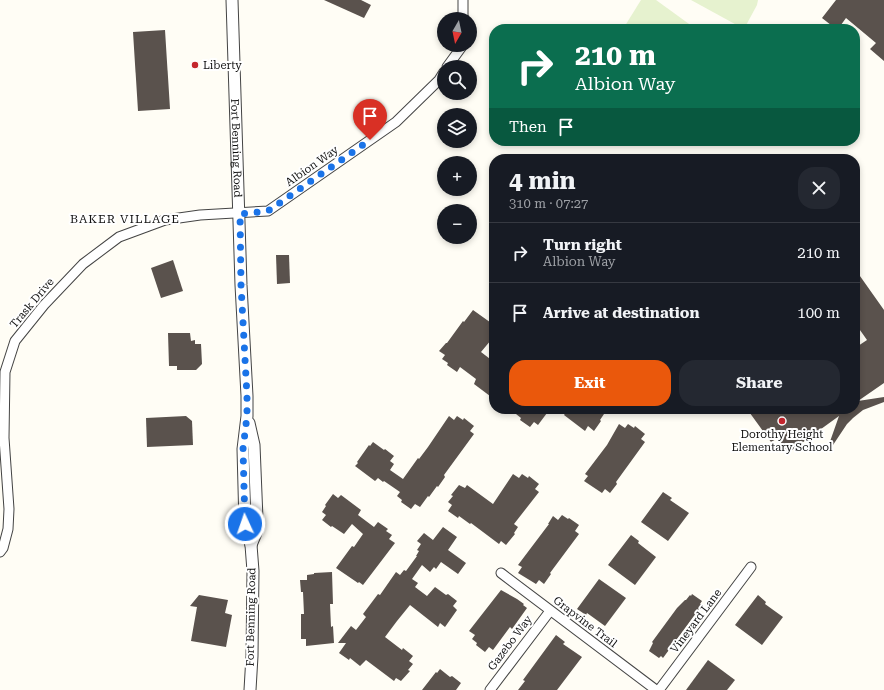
<!DOCTYPE html>
<meta charset="utf-8">
<style>
:root{--surface:#171b24;--page:#242831;--text:#f1f3f6;--muted:#9ea1a6;--line:#363941;--accent:#ea580c}
body{margin:0;font-family:"Roboto Serif",serif;background:var(--page);color:var(--text);height:100vh;display:flex;flex-direction:column;font-size:15px;white-space:nowrap}
*{box-sizing:border-box;margin:0}
p{font-size:13px;color:var(--muted)}
.icon{flex:none;width:22px;height:22px;fill:none;stroke:currentColor;stroke-width:2;stroke-linecap:round;stroke-linejoin:round}
.map{position:relative;flex:1;overflow:hidden}
.panel{position:absolute;left:489px;top:154px;width:371px;height:260px;display:flex;flex-direction:column;background:var(--surface);border-radius:16px;box-shadow:0 2px 6px #0003}
.panel>*{flex:none}
.hud{position:absolute;left:489px;top:24px;width:371px;height:122px;border-radius:16px;box-shadow:0 2px 6px #0003;background:#0b6e4f;color:#fff;overflow:hidden}
.needle{width:26px;rotate:189deg}
.tools{position:absolute;left:437px;top:12px;display:grid;gap:8px}
.tools a{display:grid;place-items:center;width:40px;height:40px;border-radius:50%;background:var(--surface);box-shadow:0 2px 6px #0003;font-size:20px}
.pin{position:absolute;display:grid;place-items:center;width:34px;height:34px;color:#fff;margin:-41px -17px;border-radius:50% 50% 50% 0;rotate:-45deg;box-shadow:0 0 4px #0007}
.pin .icon{rotate:45deg}
.me{position:absolute;width:44px;margin:-22px;rotate:357deg;stroke-linejoin:round;filter:drop-shadow(0 0 3px #0008)}
.turn{display:flex;align-items:center;gap:14px;height:84px;padding:0 20px;font-size:18px}
.turn .icon{width:52px;height:52px;stroke-width:2.5}
.turn b{display:block;font-size:28px;line-height:34px}
.then{display:flex;align-items:center;height:38px;padding:0 20px;background:#0003;gap:8px;font-size:15px}
.round{display:grid;place-items:center;flex:none;width:42px;height:42px;border-radius:16px;background:var(--page)}
.summary{display:flex;align-items:center;justify-content:space-between;height:68px;padding:0 20px}
h1{font-size:24px;font-weight:700;line-height:30px}
.button{display:flex;gap:8px;margin-top:auto;padding:8px 20px}
.button a{flex:1;height:46px;border-radius:16px;background:var(--accent);color:#fff;font-size:16px;font-weight:700;line-height:46px;text-align:center}
.button a+a{background:var(--page);color:var(--text)}
ul{padding:0;list-style:none}
li{display:flex;align-items:center;gap:12px;height:60px;padding:0 20px;border-top:1px solid var(--line)}
li div{flex:1}
li b{display:block;font-size:15px}
li em{font-style:normal}
.map>svg:first-child{display:block}
</style>
<div class="map">
<svg width="884" height="690" viewBox="0 0 884 690">
<rect width="100%" height="100%" fill="#fffdf5"/>
<g fill="#e6f2cf">
<path d="M641,0h15l40,29h-73z"/>
<path d="M691,0h67l-1,5 -13,24z"/>
</g>
<g fill="#5a524d">
<path d="M324,0h37l10,5 -7,13z"/>
<path d="M836,0h48v61l-14,-12 6,-6 -30,-25 -8,11h-2l-14,-11z"/>
<path d="M165,30l5,79 -32,2 -5,-79z"/>
<path d="M276,255h13l1,28 -13,1z"/>
<path d="M173,260l10,31 -22,7 -10,-30z"/>
<path d="M855,269l29,41v73l-26,18 26,-4v5l-21,8 -10,8 -6,6 -18,27 -2,-1 12,-34 -51,37 -10,-15 -7,4 -24,-33h108v-61l12,-8 -12,-17z"/>
<path d="M473,310l21,15v7l-5,6 2,2 -10,12 13,10v37l-20,-15 2,-5 -16,-12 -3,5 -10,-7 1,-2 -6,-4 3,-4 -6,-4 7,-8h1l16,-22 1,1z"/>
<path d="M168,333h22l1,8 4,-1v4h6l1,20 -6,6h-19v-4h-8z"/>
<path d="M519,409h31l-12,16 -4,-3 -4,5 -10,-7 1,-2 -5,-4z"/>
<path d="M568,409h29l7,5 -4,6 1,1 -7,10 -6,-5 -3,5 -21,-16z"/>
<path d="M186,416l6,5 1,24 -46,2 -1,-29z"/>
<path d="M449,416l5,4 3,-4 6,4 1,-2 10,8 -4,5 4,3 -30,41 1,2 -7,10 -1,-1 -8,11 -1,-1 -8,11 -5,-3 -4,5 -10,-7 1,-2 -5,-4 3,-4 -16,-11 -1,1 -5,-4 -3,3 -20,-15 3,-3 -1,-1 12,-17 1,1 3,-4 11,8 1,-1 9,7 -4,5 4,3 -4,6 13,9 15,-21 1,1 9,-12z"/>
<path d="M619,424l6,4 3,-4 6,4 1,-2 10,8 -4,5 4,3 -29,40 1,2 -7,9 -5,-4 -3,4 -18,-12 4,-5 -3,-2 22,-29z"/>
<path d="M513,474l6,4 3,-4 6,4 1,-2 10,8 -4,5 4,3 -25,32 4,3 -4,6 1,1 -9,11 -5,-4 -2,3 -28,-21 -1,1 -11,-8 -1,2 -10,-7 4,-6 -4,-3 5,-6 -2,-1 8,-10 6,3 2,-3 26,19z"/>
<path d="M663,492l9,6 -2,2 19,13 -21,28 -27,-19z"/>
<path d="M333,494l5,4 3,-3 20,15 -3,5 16,12 4,-5 10,7 -2,2 6,4 -3,4 6,4 -32,42 -4,-3 -1,1 -22,-15 16,-22 2,1 9,-13 -11,-10 -8,10 -12,-8 -1,1 -9,-7 4,-5 -4,-3 4,-6 -1,-1z"/>
<path d="M562,515l6,4 1,-1 10,7 -4,6 4,3 -29,39 1,1 -7,10 -5,-4 -3,4 -18,-11 4,-6 -4,-2 31,-41h-1l5,-8 5,4z"/>
<path d="M443,527l14,10 -9,13 18,13 -8,11 -17,-12 -5,7 -2,-2 -4,5 -8,-7 -10,14 6,4 -3,4 12,9 8,-9 11,8 2,-1 9,7 -4,5 4,4 -12,17 -5,-4 -2,4 -28,-22 -13,16 -12,16 17,13 1,-2 10,8 -4,5 4,3 -5,6 2,1 -9,10 -5,-3 -2,3 -28,-21 -6,6 -10,-8 -1,2 -10,-7 7,-10h-8l13,-17 5,4 10,-13 -3,-3 15,-20 2,1 16,-23 4,3 4,-5 2,1 11,-15h-1l3,-5 -2,-1 4,-6 -4,-3 7,-8 9,7z"/>
<path d="M631,535l8,6 -1,2 18,14 -21,28 -27,-20z"/>
<path d="M332,572l1,32h-3l1,23 2,-1 1,17 -28,3v-7h-5v-25h3l-1,-22h-2l-1,-12h7v-5l7,-1v-1z"/>
<path d="M599,579l27,19 -21,28 -18,-13 -1,2 -9,-6z"/>
<path d="M501,590l16,9 7,5 -1,1 4,3 -15,21 -2,-2 -17,23 -4,-3 -4,5 -9,-7 1,-2 -5,-4 3,-4 -6,-4z"/>
<path d="M692,594l10,7 -2,3 2,1 -39,53 -2,-2 -2,2 -10,-7 4,-8 -1,-1 25,-34 8,-8h1l4,-5 1,1z"/>
<path d="M199,595l29,5 -3,13 7,2 -6,32 -35,-6 6,-34 -7,-1z"/>
<path d="M758,595l8,7 -1,2 18,13 -21,28 -27,-20z"/>
<path d="M556,635l9,7 -2,2 19,13 -25,33h-39l7,-9 -2,-1z"/>
<path d="M708,660l27,20 -8,10h-41z"/>
<path d="M440,669l10,8 2,-1 9,7 -5,7h-34l14,-18 1,1z"/>
</g>
<g fill="none" stroke-linecap="round" stroke-linejoin="round">
<defs>
<g id="minor">
<path d="M463,19v-19"/>
<path d="M447,67l16,-22"/>
<path d="M0,552l3,-4 5,-19 1,-20 -5,-71 1,-66 10,-31 29,-36 39,-41 36,-27 46,-17 35,-5 68,-4 128,-89 43,-42 5,-8"/>
<path d="M501,573l155,117"/>
<path d="M490,690l60,-79"/>
<path d="M659,690l92,-123"/>
</g>
<g id="tertiary">
<path id="s1" d="M232,0l9,285 6,111v20l-4,33 1,38 1,37 6,21 2,26 -1,85 -2,34"/>
<path d="M249,423l5,22 3,74 -1,14 -5,12"/>
</g>
</defs>
<use href="#minor" stroke="#444" stroke-width="11"/>
<use href="#tertiary" stroke="#444" stroke-width="13"/>
<use href="#minor" stroke="#fff" stroke-width="9"/>
<use href="#tertiary" stroke="#fff" stroke-width="11"/>
</g>
<g fill="none" stroke-linecap="round" stroke-linejoin="round">
<path stroke="#1a73e8" stroke-width="7" stroke-dasharray="0 12.6" d="M245,524l-2,-75 4,-33v-20l-6,-111 -1,-71 28,-3 102,-71"/>
</g>
<g fill="#c4262e" stroke="#fff" stroke-width="1.5">
<circle cx="195" cy="65" r="4"/>
<circle cx="782" cy="421" r="4"/>
</g>
<g text-anchor="middle" dominant-baseline="central" stroke-width="4" stroke-linejoin="round" paint-order="stroke">
<g font-size="11" fill="#111" stroke="#fff" text-anchor="start">
<text x="203" y="65">Liberty</text>
<text x="782" y="434" text-anchor="middle">Dorothy Height<tspan x="782" dy="13">Elementary School</tspan></text>
</g>
<g font-size="11" fill="#111" stroke="#fff">
<text stroke="none"><textPath href="#s1" startOffset="148">Fort Benning Road</textPath></text>
<text transform="translate(312 166) rotate(-35)">Albion Way</text>
<text transform="translate(32 303) rotate(-50)">Trask Drive</text>
<text transform="translate(251 617) rotate(-89)">Fort Benning Road</text>
<text transform="translate(696 621) rotate(-53)">Vineyard Lane</text>
<text transform="translate(585 622) rotate(37)">Grapvine Trail</text>
<text transform="translate(510 643) rotate(-53)">Gazebo Way</text>
</g>
<g font-size="12" letter-spacing="1" fill="#111" stroke="#fff">
<text x="125" y="219">BAKER VILLAGE</text>
</g>
</g>
</svg>
<div class="tools">
<a><svg class="needle" viewBox="-14 -14 28 28"><path d="M0-13l5 13h-10z" fill="#e53935"/><path d="M0 13l5-13h-10z" fill="#9ea1a6"/></svg></a>
<a><svg class="icon" aria-label="search" viewBox="0 0 24 24"><circle cx="10" cy="10" r="6"/><path d="M15 15l6 6"/></svg></a>
<a><svg class="icon" aria-label="layers" viewBox="0 0 24 24"><path d="M12 4l9 5-9 5-9-5zM3 14l9 5 9-5"/></svg></a>
<a>+</a>
<a>−</a>
</div>
<div class="pin" style="left:370px;top:140px;background:#d93025"><svg class="icon" aria-label="arrive" viewBox="0 0 24 24"><path d="M6 21V4h12l-3 4 3 4H6"/></svg></div>
<svg class="me" style="left:245px;top:524px" viewBox="-20 -20 40 40"><circle r="17" fill="#1a73e8" stroke="#fff" stroke-width="3"/><path d="M0-11L8 9 0 5-8 9z" fill="#fff"/></svg>
<div class="hud">
<div class="turn"><svg class="icon" aria-label="right" viewBox="0 0 24 24"><path d="M7 20v-9h11M14 6l5 5-5 5"/></svg><div><b>210 m</b>Albion Way</div></div>
<div class="then">Then<svg class="icon" aria-label="arrive" viewBox="0 0 24 24"><path d="M6 21V4h12l-3 4 3 4H6"/></svg></div>
</div>
<section class="panel">
<div class="summary"><div><h1>4 min</h1><p>310 m · 07:27</p></div><a class="round"><svg class="icon" aria-label="close" viewBox="0 0 24 24"><path d="M6 6l12 12M18 6L6 18"/></svg></a></div>
<ul>
<li><svg class="icon" aria-label="right" viewBox="0 0 24 24"><path d="M7 20v-9h11M14 6l5 5-5 5"/></svg><div><b>Turn right</b><p>Albion Way</p></div><em>210 m</em></li>
<li><svg class="icon" aria-label="arrive" viewBox="0 0 24 24"><path d="M6 21V4h12l-3 4 3 4H6"/></svg><div><b>Arrive at destination</b></div><em>100 m</em></li>
</ul>
<div class="button"><a>Exit</a><a>Share</a></div>
</section>
</div>
